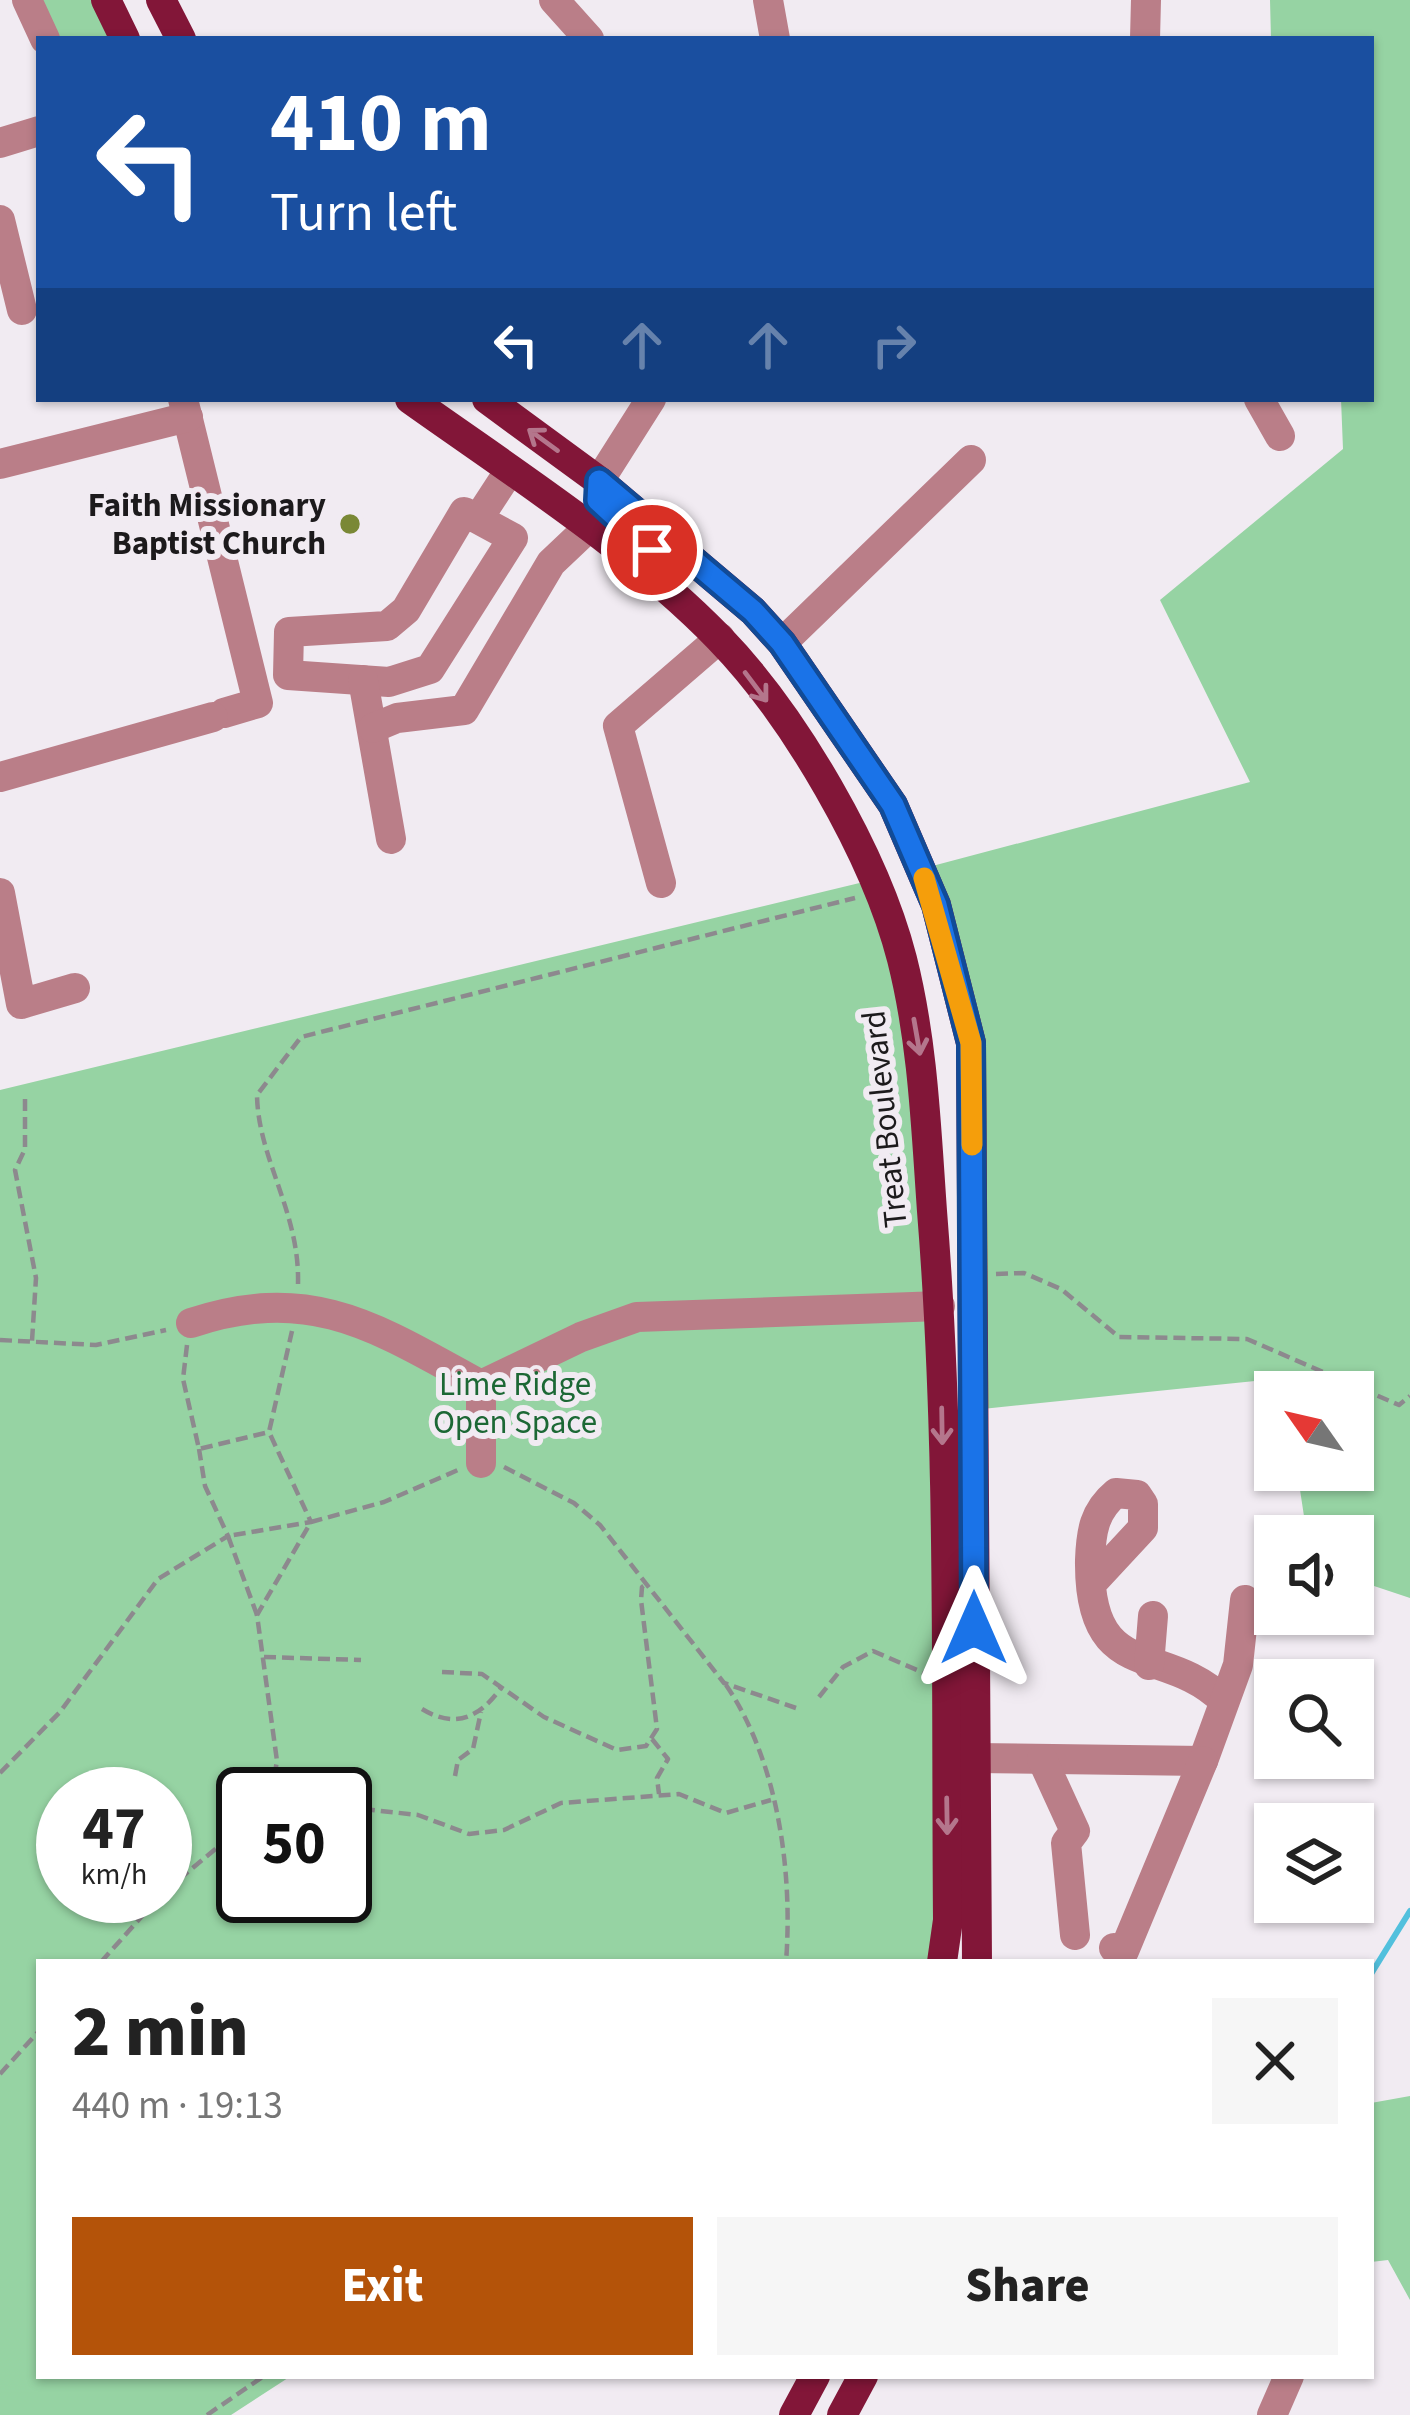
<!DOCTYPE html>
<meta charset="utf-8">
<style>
:root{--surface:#fff;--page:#f6f6f6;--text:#222;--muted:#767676;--accent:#b45309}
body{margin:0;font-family:"Source Sans 3",sans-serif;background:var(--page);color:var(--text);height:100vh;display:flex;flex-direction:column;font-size:45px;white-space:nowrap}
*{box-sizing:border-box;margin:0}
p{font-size:39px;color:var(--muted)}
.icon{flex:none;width:66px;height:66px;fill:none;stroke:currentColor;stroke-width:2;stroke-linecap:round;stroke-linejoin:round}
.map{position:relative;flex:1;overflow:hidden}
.details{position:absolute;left:36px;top:1959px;width:1338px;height:420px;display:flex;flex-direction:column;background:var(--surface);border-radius:0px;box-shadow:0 3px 9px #0004}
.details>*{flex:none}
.hud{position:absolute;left:36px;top:36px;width:1338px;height:366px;border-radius:0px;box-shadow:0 3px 9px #0004;background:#1a4fa0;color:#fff;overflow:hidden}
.needle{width:78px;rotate:304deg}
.tools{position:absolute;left:1254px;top:1371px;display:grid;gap:24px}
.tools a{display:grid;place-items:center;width:120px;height:120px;border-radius:0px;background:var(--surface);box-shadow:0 3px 9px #0004;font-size:60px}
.speed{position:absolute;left:36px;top:1767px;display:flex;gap:24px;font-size:60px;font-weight:700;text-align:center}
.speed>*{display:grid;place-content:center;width:156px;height:156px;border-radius:50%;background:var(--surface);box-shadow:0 3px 9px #0004;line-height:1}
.speed small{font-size:30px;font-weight:400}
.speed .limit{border:6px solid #111;border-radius:18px;background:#fff;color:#111}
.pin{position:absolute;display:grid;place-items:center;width:102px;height:102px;color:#fff;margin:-51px;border:6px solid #fff;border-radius:50%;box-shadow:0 3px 12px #0007}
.me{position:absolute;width:132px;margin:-66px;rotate:0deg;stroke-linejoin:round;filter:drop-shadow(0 0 9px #0008)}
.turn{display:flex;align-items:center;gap:42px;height:252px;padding:0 36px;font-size:54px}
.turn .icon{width:156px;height:156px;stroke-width:2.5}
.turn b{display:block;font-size:84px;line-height:102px}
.lanes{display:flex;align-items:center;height:114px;padding:0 36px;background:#0003;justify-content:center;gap:60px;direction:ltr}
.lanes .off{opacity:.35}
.round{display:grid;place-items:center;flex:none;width:126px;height:126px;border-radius:0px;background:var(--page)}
.headline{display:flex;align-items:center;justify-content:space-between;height:204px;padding:0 36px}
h1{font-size:72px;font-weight:800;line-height:90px}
.cta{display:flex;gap:24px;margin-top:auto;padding:24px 36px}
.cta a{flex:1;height:138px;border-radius:0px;background:var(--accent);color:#fff;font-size:48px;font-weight:800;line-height:138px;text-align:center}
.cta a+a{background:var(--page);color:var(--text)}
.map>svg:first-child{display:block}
</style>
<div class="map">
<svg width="1410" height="2415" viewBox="0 0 1410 2415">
<rect width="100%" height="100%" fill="#f1ebf2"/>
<g fill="#96d3a3" fill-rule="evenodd">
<path d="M27,0h79l19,39h-80z"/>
<path d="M1270,0h140v1598l-57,-19v-43h-46l-10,-66h56v-78h-67l-3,-14 -310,32 -2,-367 -50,-174 329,-87 -90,-182 183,-151 -2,-50h30v-360h-100z"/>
<path d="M872,880l48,175 22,907h-903v414h252l-60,39h-231v-1325zM63,1794h102v102h-102zM243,1794h102v102h-102z"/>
<path d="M1410,2096v204l-22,-40 -17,2v-159z"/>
</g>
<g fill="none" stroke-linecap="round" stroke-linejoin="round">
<path stroke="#52c0dd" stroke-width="6" d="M1371,1974l39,-63"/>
<g stroke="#8d898e" stroke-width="4.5" stroke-dasharray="12 6" stroke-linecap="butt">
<path d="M25,1099v50l-10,21 21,108 -4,63"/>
<path d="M996,1274l28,-1 37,16 58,48 128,2 152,66 11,-9"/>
<path d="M298,1284c2,-72 -40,-125 -41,-189l44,-58 554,-139"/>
<path d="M0,1340l96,5 70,-15"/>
<path d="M187,1345l-4,34 16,70 70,-17 23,-101"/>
<path d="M504,1467l70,36 26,22 124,158 72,25"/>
<path d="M257,1615l-29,-79 83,-14 -42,-90"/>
<path d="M264,1657l97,3"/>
<path d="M442,1672l40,2 62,43 73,33 29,-4 11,-17 -16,-129 1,-13 6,-4"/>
<path d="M726,1685c52,76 67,187 60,277"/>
<path d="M819,1697l24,-30 30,-16 51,22"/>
<path d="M422,1709c33,20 57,9 79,-21"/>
<path d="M652,1739l16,20 -11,19 2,16"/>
<path d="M0,1773l60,-61 98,-133 70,-43 -23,-50 -6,-37"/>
<path d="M455,1776l3,-16 15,-11 8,-37"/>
<path d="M271,1794l6,-33 -20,-146 54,-93 73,-20 74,-32"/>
<path d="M345,1807l73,8 51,19 35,-4 57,-27 118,-9 47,19 45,-13"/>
<path d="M165,1891l78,-65"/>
<path d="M101,1962l59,-66"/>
<path d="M0,2074l39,-43"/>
<path d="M207,2415l57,-39"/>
</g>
<g stroke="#ba7e88" stroke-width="30">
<path d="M27,0l18,39"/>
<path d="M554,0l35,39"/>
<path d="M768,0l7,39"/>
<path d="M1145,39l1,-39"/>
<path d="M0,143l39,-12"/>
<path d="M0,220l22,90"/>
<path d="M183,399l75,304 -34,10"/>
<path d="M1259,399l21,37"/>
<path d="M0,464l188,-47"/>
<path d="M599,481l52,-82"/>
<path d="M478,519l35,19 -83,131 -41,13 -101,-7 1,-43 98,-6 19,-16 58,-98 14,7 32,-49"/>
<path d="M782,643l189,-183"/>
<path d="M363,680l28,159"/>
<path d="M373,728l24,-10 67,-8 87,-147 37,-35"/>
<path d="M0,777l213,-60"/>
<path d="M661,883l-43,-157 102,-88"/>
<path d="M0,893l21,111 54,-16"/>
<path d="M191,1323c121,-40 186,5 290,62l100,-48 56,-20 303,-11"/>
<path d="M481,1463v-78"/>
<path d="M1091,1584l52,-56v-24l-6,-9 -21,-2c-22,18 -25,39 -26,67 -2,126 75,82 134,141"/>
<path d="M1149,1665l4,-49"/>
<path d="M975,1758l228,3 35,-96 7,-65"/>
<path d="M1042,1759l33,72 -9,12 9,92"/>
<path d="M1114,1948l10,3 79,-190"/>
<path d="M1272,2415l17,-39"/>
</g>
<g stroke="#821638" stroke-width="30">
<path d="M106,0l19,39"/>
<path d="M161,0l20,39"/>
<path d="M410,399c101,72 223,150 309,239 75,77 156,216 183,321 21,83 24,168 30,252 19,236 14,473 16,709l-6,42"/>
<path d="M487,399l112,82 154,130 29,32 111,162 43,100 35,138 6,919"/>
<path d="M794,2415l21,-39"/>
<path d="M842,2415l21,-39"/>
</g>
</g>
<defs><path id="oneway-shaft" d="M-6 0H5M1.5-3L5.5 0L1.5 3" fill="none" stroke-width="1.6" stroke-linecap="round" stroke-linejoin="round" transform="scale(3)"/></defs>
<g stroke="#b4768c">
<use href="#oneway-shaft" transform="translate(543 440) rotate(-144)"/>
<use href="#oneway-shaft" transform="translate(756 687) rotate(53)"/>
<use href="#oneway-shaft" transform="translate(917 1037) rotate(80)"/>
<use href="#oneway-shaft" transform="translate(942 1426) rotate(89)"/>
<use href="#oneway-shaft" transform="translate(947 1816) rotate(89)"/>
</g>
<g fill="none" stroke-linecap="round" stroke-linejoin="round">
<defs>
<path id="route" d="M652,550l-54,-50 1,-19 154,130 29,32 111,162 43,100 35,138 3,585"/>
</defs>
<use href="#route" stroke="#114b97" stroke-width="30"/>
<use href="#route" stroke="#1a73e8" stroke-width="21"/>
<path stroke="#f59e0b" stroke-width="21" d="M924,878l47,165 1,102"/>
</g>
<circle fill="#7a8836" stroke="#f1ebf2" stroke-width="4.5" cx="350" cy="524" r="12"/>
<g text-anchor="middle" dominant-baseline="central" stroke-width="12" stroke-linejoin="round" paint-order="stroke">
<g font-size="33" font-weight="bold" fill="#1c1a1c" stroke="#f1ebf2" text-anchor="end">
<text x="326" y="505">Faith Missionary<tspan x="326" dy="38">Baptist Church</tspan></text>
</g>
<g font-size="33" fill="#1c1a1c" stroke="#f1ebf2">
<text transform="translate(885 1119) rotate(-96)">Treat Boulevard</text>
</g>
<g font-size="33" fill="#1c6835" stroke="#f1ebf2">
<text x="515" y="1384">Lime Ridge<tspan x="515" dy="38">Open Space</tspan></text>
</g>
</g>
</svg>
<div class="tools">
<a><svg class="needle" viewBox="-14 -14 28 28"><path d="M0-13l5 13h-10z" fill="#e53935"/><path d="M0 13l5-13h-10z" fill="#767676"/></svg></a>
<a><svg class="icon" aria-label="sound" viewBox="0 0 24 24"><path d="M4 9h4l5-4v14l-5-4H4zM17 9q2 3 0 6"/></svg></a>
<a><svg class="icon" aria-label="search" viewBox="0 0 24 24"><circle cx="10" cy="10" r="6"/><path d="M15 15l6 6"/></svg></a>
<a><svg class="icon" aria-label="layers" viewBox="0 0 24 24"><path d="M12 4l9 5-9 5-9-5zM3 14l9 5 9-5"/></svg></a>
</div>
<div class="speed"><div>47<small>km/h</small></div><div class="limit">50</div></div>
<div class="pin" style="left:652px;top:550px;background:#d93025"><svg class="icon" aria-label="arrive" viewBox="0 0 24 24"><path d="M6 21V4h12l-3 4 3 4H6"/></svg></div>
<svg class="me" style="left:974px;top:1628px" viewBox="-20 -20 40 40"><path d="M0-17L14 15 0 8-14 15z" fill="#1a73e8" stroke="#fff" stroke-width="4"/></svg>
<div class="hud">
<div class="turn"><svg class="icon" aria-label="left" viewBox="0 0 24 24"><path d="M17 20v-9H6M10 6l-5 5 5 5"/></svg><div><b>410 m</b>Turn left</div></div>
<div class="lanes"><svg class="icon" aria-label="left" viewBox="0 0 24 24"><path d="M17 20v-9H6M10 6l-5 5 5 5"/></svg><svg class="icon off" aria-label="ahead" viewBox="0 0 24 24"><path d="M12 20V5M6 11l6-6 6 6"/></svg><svg class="icon off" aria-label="ahead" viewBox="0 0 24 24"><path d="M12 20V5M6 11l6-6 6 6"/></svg><svg class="icon off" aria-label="right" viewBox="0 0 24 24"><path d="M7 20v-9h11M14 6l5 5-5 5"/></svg></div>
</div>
<section class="details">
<div class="headline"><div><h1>2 min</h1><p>440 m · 19:13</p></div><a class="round"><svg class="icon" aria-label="close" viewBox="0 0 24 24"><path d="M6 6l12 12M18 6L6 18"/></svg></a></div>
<div class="cta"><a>Exit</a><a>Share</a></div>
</section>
</div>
